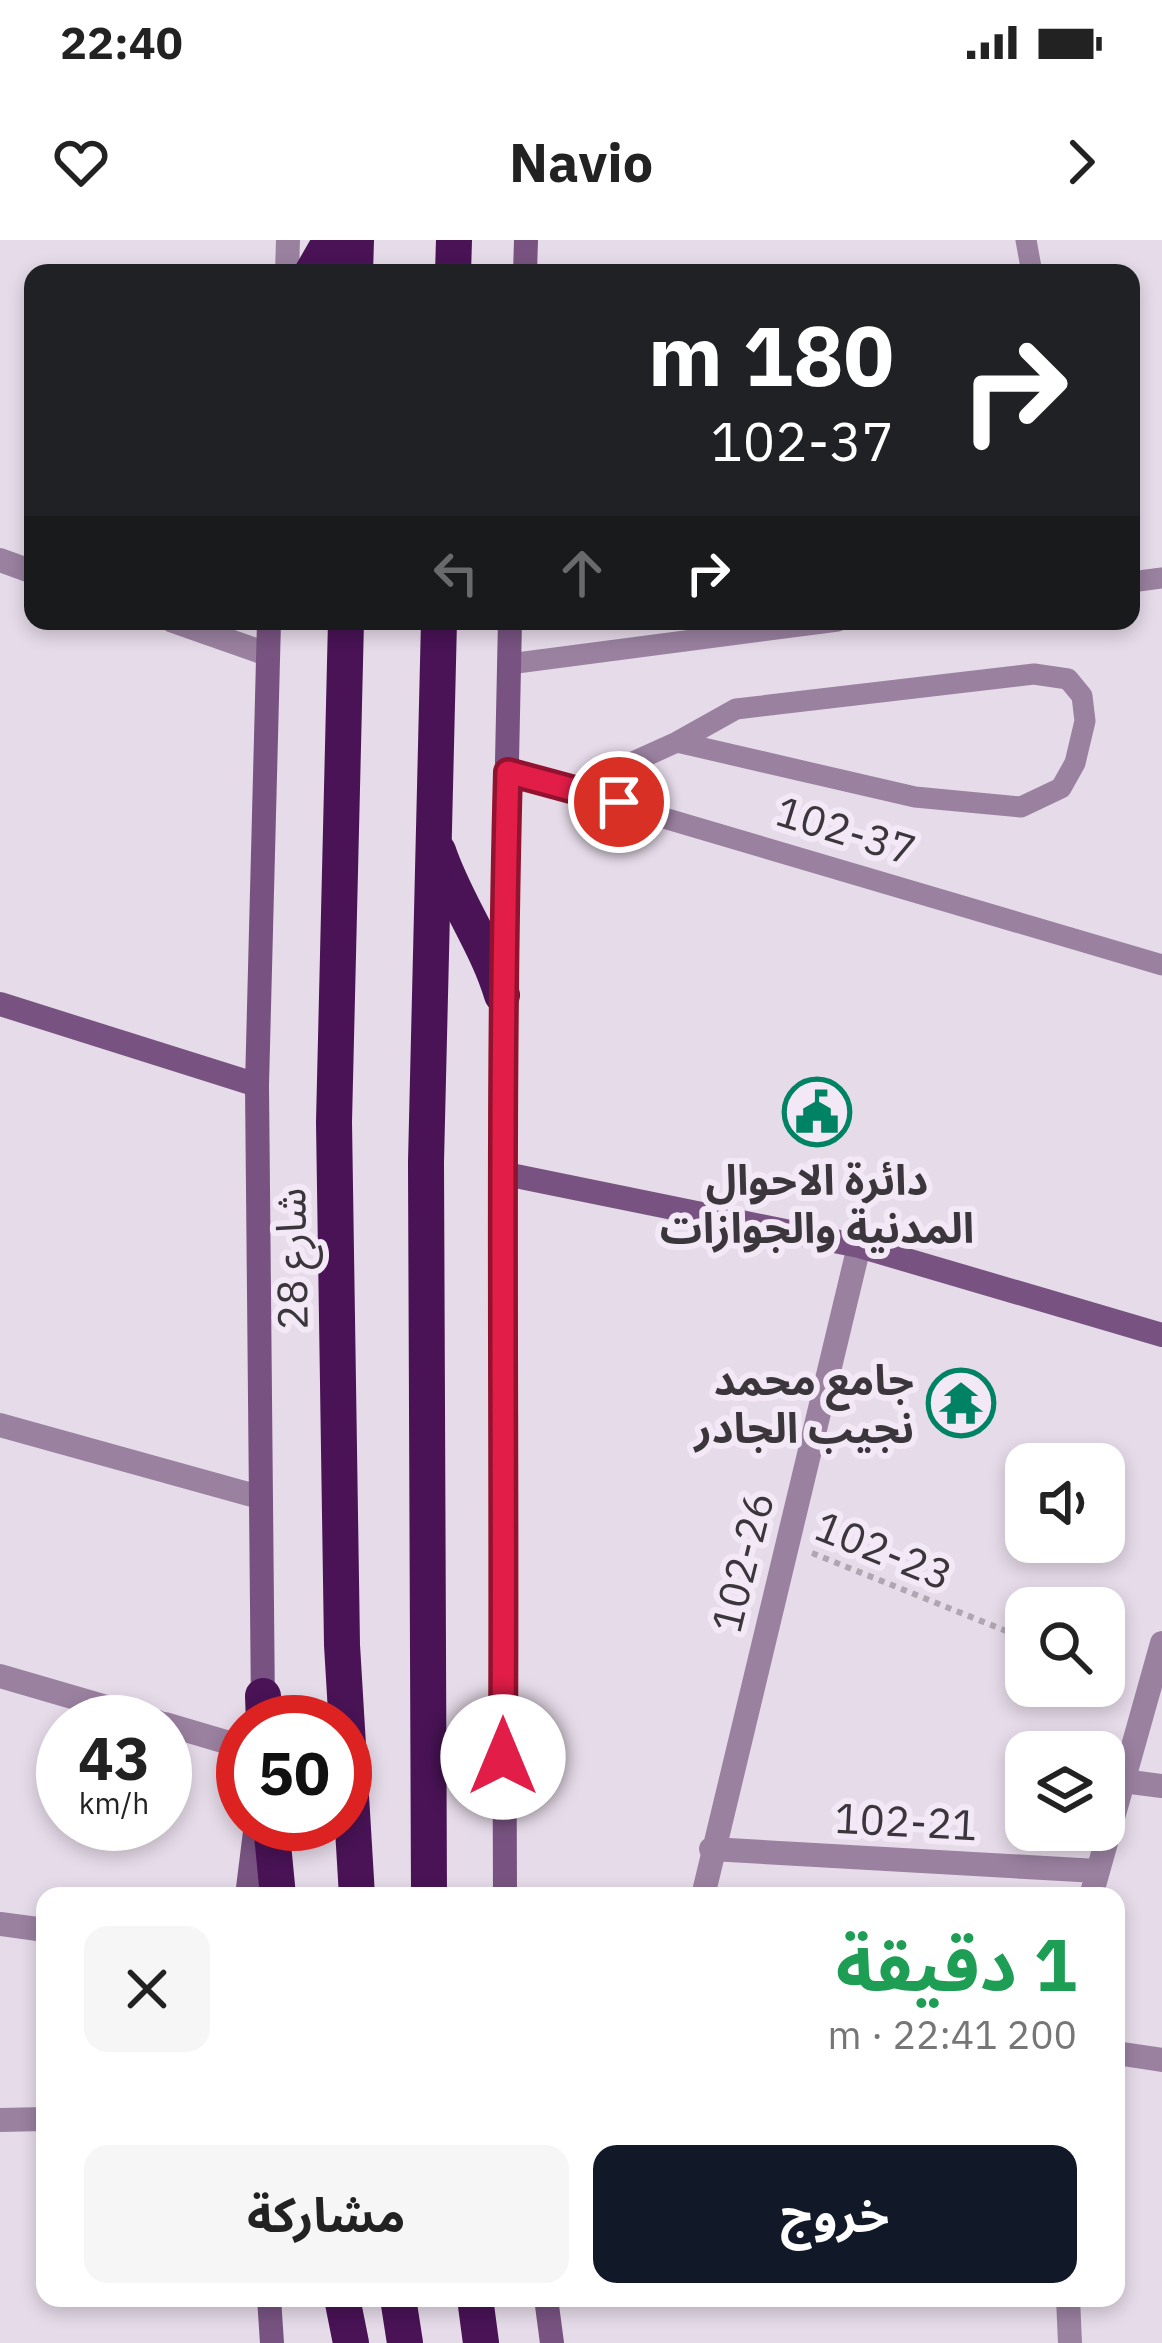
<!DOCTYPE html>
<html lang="ar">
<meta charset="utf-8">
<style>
:root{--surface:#fff;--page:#f6f6f6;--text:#222;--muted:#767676;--accent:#111827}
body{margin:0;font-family:"IBM Plex Sans","Noto Sans Arabic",sans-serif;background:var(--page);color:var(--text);direction:rtl;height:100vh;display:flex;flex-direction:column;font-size:45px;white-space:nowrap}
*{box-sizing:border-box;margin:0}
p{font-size:39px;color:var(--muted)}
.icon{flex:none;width:66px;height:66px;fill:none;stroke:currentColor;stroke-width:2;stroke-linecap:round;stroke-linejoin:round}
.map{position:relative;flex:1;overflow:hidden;direction:ltr}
.panel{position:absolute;left:36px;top:1647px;width:1089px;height:420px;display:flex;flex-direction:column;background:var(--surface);border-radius:24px;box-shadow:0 6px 18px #0003;direction:rtl}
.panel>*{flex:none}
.hud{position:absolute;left:24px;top:24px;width:1116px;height:366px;border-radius:24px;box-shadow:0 6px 18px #0003;direction:rtl;background:#202124;color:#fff;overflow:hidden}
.tools{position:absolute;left:1005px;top:1203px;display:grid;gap:24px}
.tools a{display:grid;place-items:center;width:120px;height:120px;border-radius:24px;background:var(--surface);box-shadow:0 6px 18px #0003;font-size:60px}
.speed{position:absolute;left:36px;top:1455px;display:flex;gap:24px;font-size:60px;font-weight:700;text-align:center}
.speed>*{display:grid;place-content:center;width:156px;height:156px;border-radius:50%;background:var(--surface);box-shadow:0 6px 18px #0003;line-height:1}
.speed small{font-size:30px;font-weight:400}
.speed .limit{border:18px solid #d22;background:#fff;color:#111}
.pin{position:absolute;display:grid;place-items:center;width:102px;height:102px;color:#fff;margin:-51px;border:6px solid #fff;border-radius:50%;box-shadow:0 3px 12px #0007}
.me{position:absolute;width:132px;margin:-66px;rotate:0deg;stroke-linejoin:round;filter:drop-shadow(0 0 9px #0008)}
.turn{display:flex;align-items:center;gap:42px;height:252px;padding:0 48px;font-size:54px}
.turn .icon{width:156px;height:156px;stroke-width:2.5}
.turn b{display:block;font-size:84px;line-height:102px}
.lanes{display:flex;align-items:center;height:114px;padding:0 48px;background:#0003;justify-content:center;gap:60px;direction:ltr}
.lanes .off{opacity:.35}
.round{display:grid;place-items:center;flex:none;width:126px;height:126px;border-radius:24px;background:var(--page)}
.overview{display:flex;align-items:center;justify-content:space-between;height:204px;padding:0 48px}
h1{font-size:72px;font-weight:700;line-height:90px;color:#1e9e55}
.button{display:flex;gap:24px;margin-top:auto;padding:24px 48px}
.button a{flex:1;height:138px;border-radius:24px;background:var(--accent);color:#fff;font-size:48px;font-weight:700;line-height:138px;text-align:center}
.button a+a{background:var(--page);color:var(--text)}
.status{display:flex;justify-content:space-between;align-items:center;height:84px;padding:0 60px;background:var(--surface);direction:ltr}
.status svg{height:33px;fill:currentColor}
header{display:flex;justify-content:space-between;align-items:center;height:156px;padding:0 48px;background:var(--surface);font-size:54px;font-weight:700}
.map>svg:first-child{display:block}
</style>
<div class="status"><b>22:40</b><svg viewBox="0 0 49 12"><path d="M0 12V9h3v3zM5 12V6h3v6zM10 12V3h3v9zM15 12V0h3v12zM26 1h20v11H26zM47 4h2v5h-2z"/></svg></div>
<header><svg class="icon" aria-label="forward" viewBox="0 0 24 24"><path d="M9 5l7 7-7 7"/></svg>Navio<svg class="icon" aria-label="heart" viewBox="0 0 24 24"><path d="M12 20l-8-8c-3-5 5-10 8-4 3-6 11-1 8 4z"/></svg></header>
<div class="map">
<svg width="1162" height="2103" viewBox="0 0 1162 2103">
<rect width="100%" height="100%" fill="#e6dbe9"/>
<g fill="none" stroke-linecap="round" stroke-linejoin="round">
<g stroke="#afa6b1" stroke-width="6" stroke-dasharray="6 6" stroke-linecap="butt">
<path d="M812,1313l214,86"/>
<path d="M1104,1430l19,8"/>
</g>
<g stroke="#9a81a0" stroke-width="21">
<path d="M1026,0l6,33"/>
<path d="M1131,342l31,-4"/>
<path d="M509,424l329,-43"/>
<path d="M508,532l654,193"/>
<path d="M573,549l104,-47 59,-33 298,-35 34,5 14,17 3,25 -10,42 -14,25 -40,19 -106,-10 -238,-55"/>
</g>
<g stroke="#9a81a0" stroke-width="24">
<path d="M287,33l1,-33"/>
<path d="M0,320l33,12"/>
<path d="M173,381l94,33"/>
<path d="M0,1185l259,72"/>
<path d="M0,1436l158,46"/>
<path d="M165,1484l78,23"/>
<path d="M1123,1541l39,5"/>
<path d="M711,1609l386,22"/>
<path d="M703,1656l156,-650"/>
<path d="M1091,1656l71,-253"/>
<path d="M0,1684l45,6"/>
<path d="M1116,1813l46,7"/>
<path d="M0,1880l45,-1"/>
<path d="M1068,2058l2,45"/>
</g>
<g stroke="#785381" stroke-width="24">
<path d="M525,33l1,-33"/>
<path d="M0,764l257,81"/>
<path d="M506,934l353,72 303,89"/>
<path d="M263,1470l-6,-625 12,-464"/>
<path d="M247,1656l9,-72"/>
<path d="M505,1656l-3,-901 8,-374"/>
<path d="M269,2058l3,45"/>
<path d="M546,2058l6,45"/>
</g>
<g stroke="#491356" stroke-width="36">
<path d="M312,33l19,-33"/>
<path d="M355,33l1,-33"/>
<path d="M453,33l1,-33"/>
<path d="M346,381l-12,501 8,523 15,251"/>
<path d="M438,611c17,51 49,93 64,144"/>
<path d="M263,1456l1,26"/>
<path d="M271,1584l7,72"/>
<path d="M429,1656l-3,-734 13,-541"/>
<path d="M342,2058l9,45"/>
<path d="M398,2058l7,45"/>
<path d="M475,2058l6,45"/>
</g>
</g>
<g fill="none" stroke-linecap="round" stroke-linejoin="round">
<defs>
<path id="route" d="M503,1517c2,-328 -4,-657 5,-985l111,30"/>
</defs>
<use href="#route" stroke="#92132f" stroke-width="30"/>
<use href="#route" stroke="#e11d48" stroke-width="21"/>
</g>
<defs>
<symbol id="civic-ring" viewBox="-11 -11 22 22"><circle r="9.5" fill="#f3e8f6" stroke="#008264" stroke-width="1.5"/><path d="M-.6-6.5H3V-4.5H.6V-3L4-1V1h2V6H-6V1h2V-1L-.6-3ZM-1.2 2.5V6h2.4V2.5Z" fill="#008264"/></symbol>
<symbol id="temple-ring" viewBox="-11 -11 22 22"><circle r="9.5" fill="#f3e8f6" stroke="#008264" stroke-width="1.5"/><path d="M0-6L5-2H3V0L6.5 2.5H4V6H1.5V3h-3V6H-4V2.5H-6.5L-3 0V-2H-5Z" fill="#008264"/></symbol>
</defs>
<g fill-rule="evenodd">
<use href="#civic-ring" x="779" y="834" width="76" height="76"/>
<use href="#temple-ring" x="923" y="1125" width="76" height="76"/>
</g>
<g text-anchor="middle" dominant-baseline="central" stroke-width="12" stroke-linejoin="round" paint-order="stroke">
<g font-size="42" fill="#3b363c" stroke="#f3e8f6">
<text transform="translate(846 590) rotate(17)">102-37</text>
<text transform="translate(291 1019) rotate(-91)">شارع 28</text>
<text transform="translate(884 1310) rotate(22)">102-23</text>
<text transform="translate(742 1322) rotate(-76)">102-26</text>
<text transform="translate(906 1581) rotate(3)">102-21</text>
</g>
<g font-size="42" font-weight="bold" fill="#3b363c" stroke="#f3e8f6">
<text x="817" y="939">دائرة الاحوال<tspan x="817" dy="48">المدنية والجوازات</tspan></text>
<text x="914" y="1139" text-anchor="end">جامع محمد<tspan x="914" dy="48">نجيب الجادر</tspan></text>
</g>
</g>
</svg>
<div class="tools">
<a><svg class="icon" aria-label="sound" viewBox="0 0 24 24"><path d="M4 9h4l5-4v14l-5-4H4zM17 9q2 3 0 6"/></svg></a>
<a><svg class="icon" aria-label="search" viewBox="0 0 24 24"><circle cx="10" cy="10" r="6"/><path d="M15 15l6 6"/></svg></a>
<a><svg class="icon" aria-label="layers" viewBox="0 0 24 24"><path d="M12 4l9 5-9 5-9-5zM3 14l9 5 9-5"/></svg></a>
</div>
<div class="speed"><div>43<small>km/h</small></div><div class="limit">50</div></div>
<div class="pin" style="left:619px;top:562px;background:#d93025"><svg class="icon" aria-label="arrive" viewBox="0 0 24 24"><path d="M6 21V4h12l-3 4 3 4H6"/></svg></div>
<svg class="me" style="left:503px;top:1517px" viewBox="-20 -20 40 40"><circle r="19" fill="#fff"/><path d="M0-13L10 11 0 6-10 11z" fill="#e11d48"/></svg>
<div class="hud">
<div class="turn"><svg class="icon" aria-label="right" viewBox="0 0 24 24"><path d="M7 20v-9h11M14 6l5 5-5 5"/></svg><div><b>180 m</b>102-37</div></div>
<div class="lanes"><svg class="icon off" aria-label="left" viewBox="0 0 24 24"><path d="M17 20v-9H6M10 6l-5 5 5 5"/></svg><svg class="icon off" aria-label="ahead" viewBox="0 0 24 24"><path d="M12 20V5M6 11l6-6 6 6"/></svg><svg class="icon" aria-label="right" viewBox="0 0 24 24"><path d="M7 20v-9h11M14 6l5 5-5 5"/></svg></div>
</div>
<section class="panel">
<div class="overview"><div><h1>1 دقيقة</h1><p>200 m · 22:41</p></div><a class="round"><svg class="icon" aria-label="close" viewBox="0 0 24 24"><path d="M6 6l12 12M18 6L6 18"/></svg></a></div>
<div class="button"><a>خروج</a><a>مشاركة</a></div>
</section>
</div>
